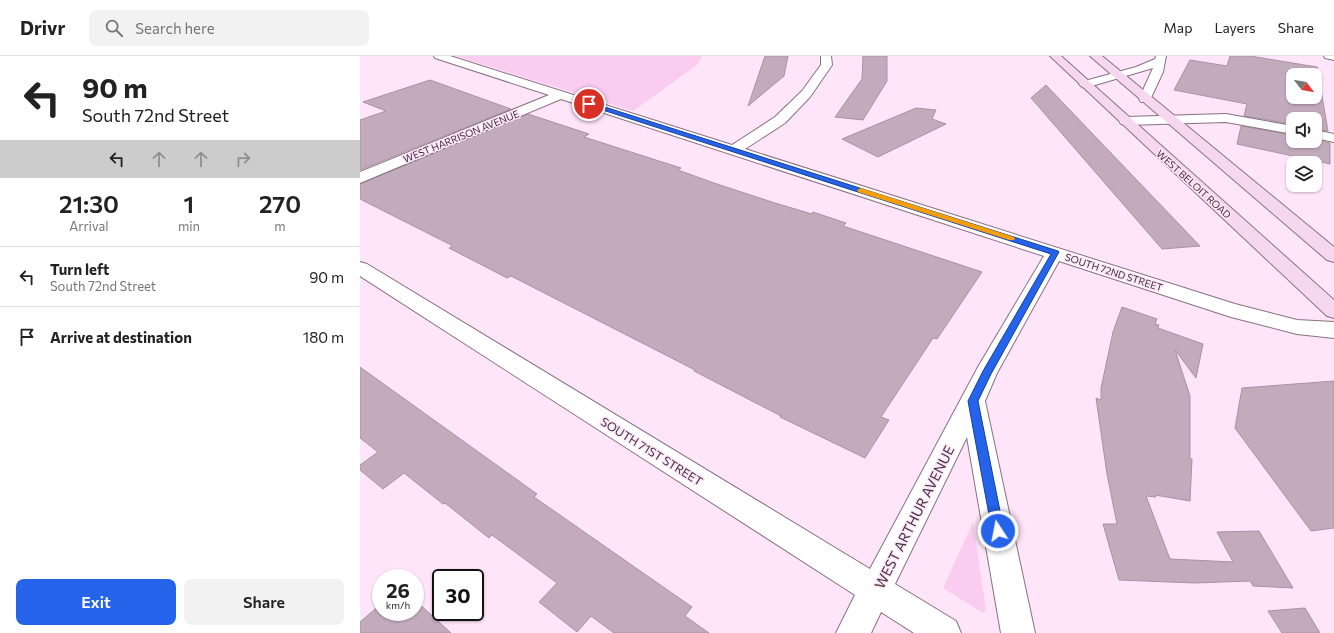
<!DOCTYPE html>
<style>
:root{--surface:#fff;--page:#f2f2f2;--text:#222;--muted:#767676;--line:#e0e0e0;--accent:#2563eb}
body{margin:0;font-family:Commissioner,sans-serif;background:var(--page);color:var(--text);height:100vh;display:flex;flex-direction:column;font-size:15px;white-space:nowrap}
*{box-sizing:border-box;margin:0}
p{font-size:13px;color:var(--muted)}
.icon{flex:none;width:22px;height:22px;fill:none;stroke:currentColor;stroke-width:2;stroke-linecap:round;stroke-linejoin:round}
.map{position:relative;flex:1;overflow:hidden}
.side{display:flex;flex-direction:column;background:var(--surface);width:360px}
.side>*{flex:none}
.banner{background:#fff;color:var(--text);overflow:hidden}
.needle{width:26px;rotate:121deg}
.buttons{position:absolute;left:926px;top:12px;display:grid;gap:8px}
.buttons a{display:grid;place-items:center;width:36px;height:36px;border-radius:8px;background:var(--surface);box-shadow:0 1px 3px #0004;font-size:20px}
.speed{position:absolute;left:12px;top:513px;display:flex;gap:8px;font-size:20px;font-weight:700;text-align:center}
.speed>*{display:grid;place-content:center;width:52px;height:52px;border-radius:50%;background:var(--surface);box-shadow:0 1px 3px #0004;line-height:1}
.speed small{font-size:10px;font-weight:400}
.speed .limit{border:2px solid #111;border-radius:6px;background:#fff;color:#111}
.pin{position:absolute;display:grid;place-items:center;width:34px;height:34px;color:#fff;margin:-17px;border:2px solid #fff;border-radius:50%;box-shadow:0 1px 4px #0007}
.me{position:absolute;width:44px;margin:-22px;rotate:349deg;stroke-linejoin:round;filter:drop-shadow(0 0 3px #0008)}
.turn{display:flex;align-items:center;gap:14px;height:84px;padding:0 16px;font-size:18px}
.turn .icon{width:52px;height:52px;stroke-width:2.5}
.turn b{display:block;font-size:28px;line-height:34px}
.lanes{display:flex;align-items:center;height:38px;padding:0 16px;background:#0003;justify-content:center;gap:20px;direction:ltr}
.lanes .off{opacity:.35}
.eta{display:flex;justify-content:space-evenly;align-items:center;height:68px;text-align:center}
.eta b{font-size:24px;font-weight:600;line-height:28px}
.button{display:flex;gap:8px;margin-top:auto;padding:8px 16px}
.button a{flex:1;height:46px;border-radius:8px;background:var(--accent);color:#fff;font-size:16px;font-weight:600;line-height:46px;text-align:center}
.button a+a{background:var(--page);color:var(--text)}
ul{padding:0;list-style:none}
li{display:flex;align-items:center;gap:12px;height:60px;padding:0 16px;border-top:1px solid var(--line)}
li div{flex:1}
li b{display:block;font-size:15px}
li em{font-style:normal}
header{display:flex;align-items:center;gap:24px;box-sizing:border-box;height:56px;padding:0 20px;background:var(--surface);border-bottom:1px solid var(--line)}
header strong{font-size:19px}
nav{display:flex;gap:22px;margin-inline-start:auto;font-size:14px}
.search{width:280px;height:36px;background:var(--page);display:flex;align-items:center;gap:10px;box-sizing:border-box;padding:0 14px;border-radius:8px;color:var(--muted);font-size:15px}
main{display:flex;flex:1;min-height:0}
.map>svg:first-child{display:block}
</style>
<header>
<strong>Drivr</strong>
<div class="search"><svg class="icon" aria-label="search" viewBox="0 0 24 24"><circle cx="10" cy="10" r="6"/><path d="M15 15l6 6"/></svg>Search here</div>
<nav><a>Map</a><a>Layers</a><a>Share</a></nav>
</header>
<main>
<section class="side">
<div class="banner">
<div class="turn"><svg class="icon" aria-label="left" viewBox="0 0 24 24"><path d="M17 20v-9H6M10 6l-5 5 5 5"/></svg><div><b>90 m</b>South 72nd Street</div></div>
<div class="lanes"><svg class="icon" aria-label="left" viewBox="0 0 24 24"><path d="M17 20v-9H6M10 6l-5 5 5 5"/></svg><svg class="icon off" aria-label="ahead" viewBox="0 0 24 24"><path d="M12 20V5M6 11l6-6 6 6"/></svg><svg class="icon off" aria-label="ahead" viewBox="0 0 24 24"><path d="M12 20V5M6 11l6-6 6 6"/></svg><svg class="icon off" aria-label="right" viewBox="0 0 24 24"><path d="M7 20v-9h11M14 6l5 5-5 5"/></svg></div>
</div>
<div class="eta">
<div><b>21:30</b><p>Arrival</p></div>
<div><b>1</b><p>min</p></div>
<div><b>270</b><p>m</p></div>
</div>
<ul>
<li><svg class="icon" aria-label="left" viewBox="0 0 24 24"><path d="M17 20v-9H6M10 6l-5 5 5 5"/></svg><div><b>Turn left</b><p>South 72nd Street</p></div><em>90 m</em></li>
<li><svg class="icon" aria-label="arrive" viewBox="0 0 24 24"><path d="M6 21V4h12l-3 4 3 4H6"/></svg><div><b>Arrive at destination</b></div><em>180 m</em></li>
</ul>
<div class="button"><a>Exit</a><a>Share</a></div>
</section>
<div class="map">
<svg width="974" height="577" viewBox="0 0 974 577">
<rect width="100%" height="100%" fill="#ffe5f9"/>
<g fill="#faccf0">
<path d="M96,0h246l-5,9 -64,46z"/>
<path d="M613,466l13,88 -3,3 -40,-25z"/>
</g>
<g fill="#c3abbe" stroke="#aa92a5" fill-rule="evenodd">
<path d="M405,0h23l-4,20 -36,30z"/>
<path d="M503,0h24v25l-24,39 -28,-3 27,-38z"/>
<path d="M870,0h20l67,11 11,64 -13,-2v-10h-22v5l-49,-8 3,-12 -73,-14 16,-30 37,6zM933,19h22v22h-22z"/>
<path d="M70,24l81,29 -151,61v-50l26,-9 -23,-9z"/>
<path d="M686,29l64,67 90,94 -38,3 -131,-151z"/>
<path d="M556,52l20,2 -4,9 14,5 -68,33 -36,-18z"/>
<path d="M168,58l61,20 -5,3 97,31 -3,2 36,13 61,20 37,11 1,-2 33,11 -3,3 139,46 -45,67 -4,-1 -52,79 8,3 -24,38 -85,-41 1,-1 -87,-45 1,-1 -184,-94 -4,2 -58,-30 4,-2 -93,-47v-15z"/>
<path d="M881,70l52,9v6h22v-1l15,3v21l-93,-20z"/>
<path d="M762,251l35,12 -2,5 4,1 -1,3 45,16 -7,34 -21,-28 15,46v63h2l-2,42 -35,-6 1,2 -10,-1 24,63 63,3 -16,-30 42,-1 34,57 -40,-2 -3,-5 -56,2 -75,-3 -16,-56h14l-10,-50 -11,-76 5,2v-12l12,-56z"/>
<path d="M0,311l177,127 -3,3 158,110 -7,9 24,17h-95l-23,-17 -14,16 -38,-30 18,-19 -65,-48 -3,3 -44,-35 -2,1 -39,-31 -21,16 -23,-19v-5l18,-13 -18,-14z"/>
<path d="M974,325v147l-23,3 -76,-103 7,-40z"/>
<path d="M55,534l7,7 -5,5 34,31h-91v-11l21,-18v8h34z"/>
<path d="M945,552l15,25h-38l-14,-22z"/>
</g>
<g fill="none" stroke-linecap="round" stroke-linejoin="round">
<defs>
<g id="street">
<path d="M74,0h16l282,89 43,-28 27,-26 19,-26v-9h10l1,9 -22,32 -25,26 -40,26 490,155 62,16 37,2v16l-37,-4 -66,-17 -172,-56 -62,112 -12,28 50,232h-34l-34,-196 -72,147 61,37 5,12h-47l-33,-21 -10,21h-35l19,-38 -495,-319v-14l7,2 503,305 108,-202 66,-111 -483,-157 -201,84v-11l189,-77 -114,-37z"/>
<path d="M796,0h10l-3,16 -14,30h-8l-2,-3 14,-31 -68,20 -4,-2 -2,-2 2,-2 55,-15 19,-8z"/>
<path d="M964,0h10v4l-9,-2z"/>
<path d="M866,58l67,12v8l-67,-12 -100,3 -5,-1 -2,-3 2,-3 5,-1z"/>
<path d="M955,74l19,4v8l-19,-4z"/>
</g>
<g id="secondary">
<path d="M690,0h11l273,244v18l-7,-2z"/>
<path d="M730,0h12l232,191v15l-7,-2z"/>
</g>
</defs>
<use href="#street" stroke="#877182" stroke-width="2"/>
<use href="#secondary" stroke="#877182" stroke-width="2"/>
<use href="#street" fill="#fff" fill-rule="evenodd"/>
<use href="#secondary" fill="#f5d8f0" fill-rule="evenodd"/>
</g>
<path fill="#2563eb" stroke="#184099" d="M229,46l469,149 1,1 -68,122 -13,27 26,130 -2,4 -4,2 -4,-2 -2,-4 -24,-130 15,-30 68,-117 -464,-149v-1z"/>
<path fill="#f59e0b" d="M501,132l153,49 1,2 -1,1h-5l-151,-48 -1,-2z"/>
<g text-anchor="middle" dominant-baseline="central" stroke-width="3" stroke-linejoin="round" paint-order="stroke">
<g font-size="10" fill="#3f353c" stroke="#ffe5f9">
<text transform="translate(101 80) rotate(-22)">WEST HARRISON AVENUE</text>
<text transform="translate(834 128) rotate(42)">WEST BELOIT ROAD</text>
<text transform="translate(754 216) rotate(18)">SOUTH 72ND STREET</text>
</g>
<g font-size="12" fill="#3f353c" stroke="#ffe5f9">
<text transform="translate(292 395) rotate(32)">SOUTH 71ST STREET</text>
</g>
<g font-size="14" fill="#3f353c" stroke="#ffe5f9">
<text transform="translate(554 461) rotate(-63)">WEST ARTHUR AVENUE</text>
</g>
</g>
</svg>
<div class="buttons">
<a><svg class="needle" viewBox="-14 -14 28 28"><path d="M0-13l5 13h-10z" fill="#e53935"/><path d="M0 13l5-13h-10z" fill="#767676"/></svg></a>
<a><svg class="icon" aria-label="sound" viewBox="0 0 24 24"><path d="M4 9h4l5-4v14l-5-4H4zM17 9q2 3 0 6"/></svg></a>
<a><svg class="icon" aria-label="layers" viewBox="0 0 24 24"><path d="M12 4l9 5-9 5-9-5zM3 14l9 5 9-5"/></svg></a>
</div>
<div class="speed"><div>26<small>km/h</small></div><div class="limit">30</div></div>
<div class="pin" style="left:229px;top:48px;background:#d93025"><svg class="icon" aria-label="arrive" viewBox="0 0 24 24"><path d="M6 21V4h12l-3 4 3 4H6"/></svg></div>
<svg class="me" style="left:638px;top:475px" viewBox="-20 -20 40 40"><circle r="17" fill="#2563eb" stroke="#fff" stroke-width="3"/><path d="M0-11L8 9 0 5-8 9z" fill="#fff"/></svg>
</div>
</main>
